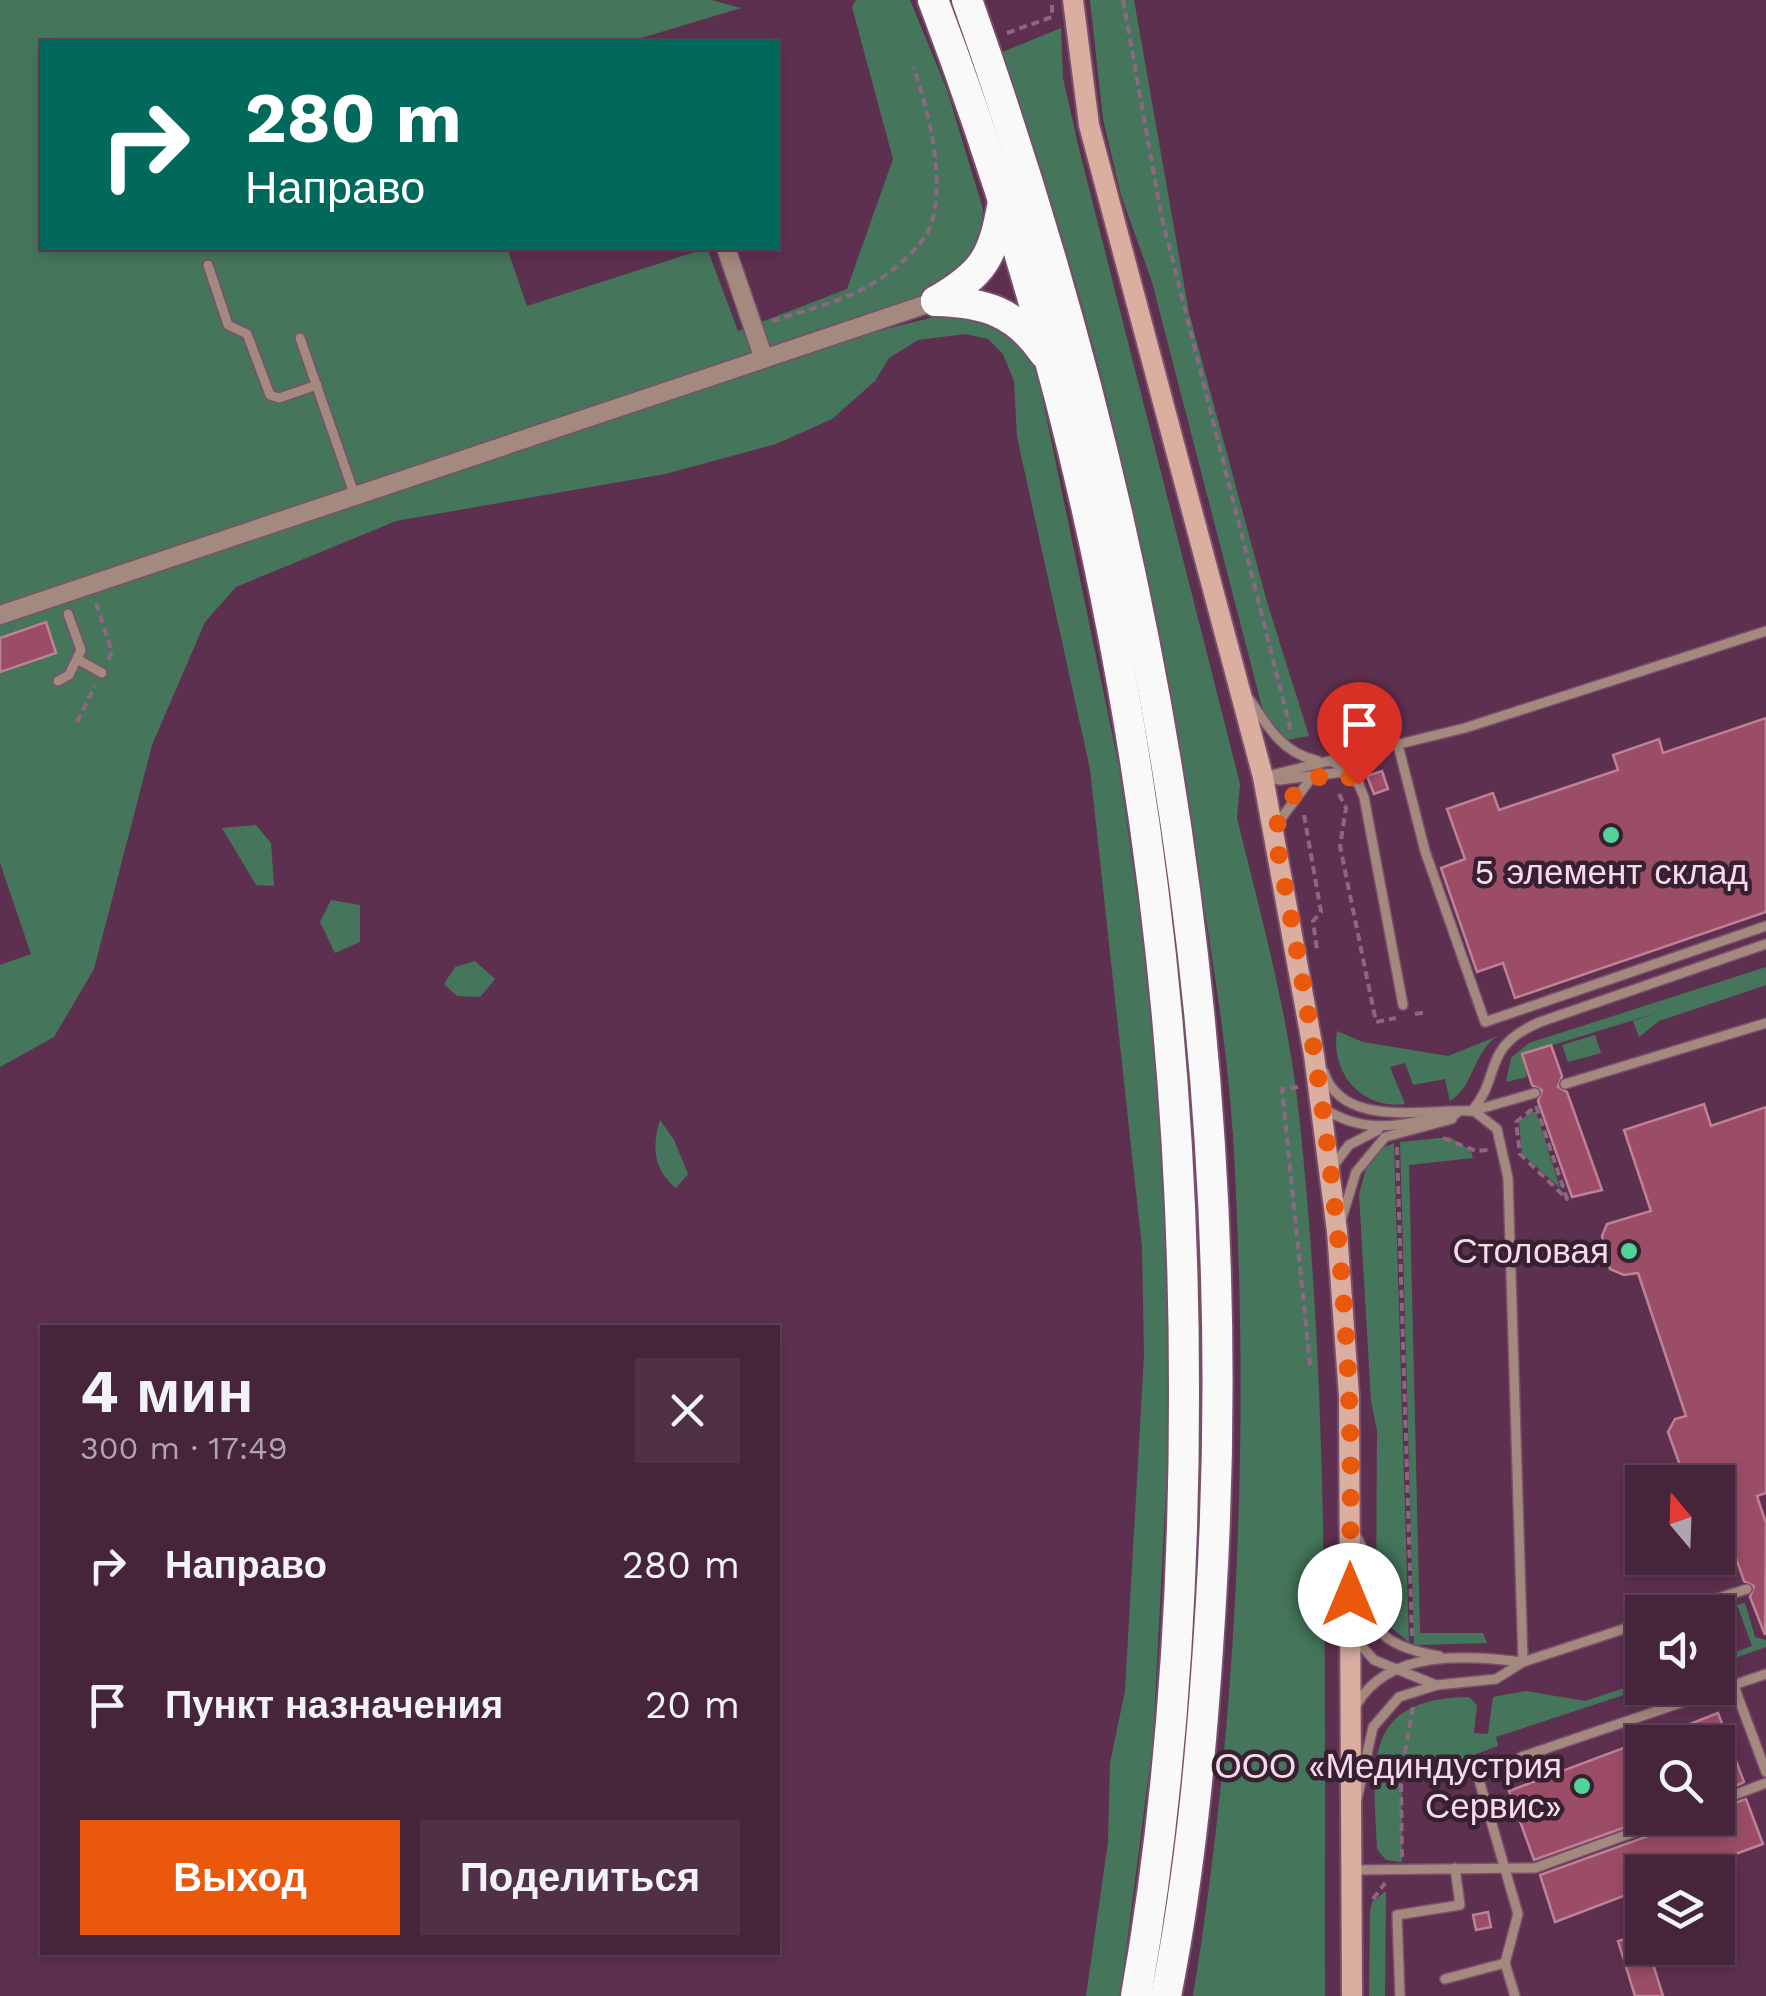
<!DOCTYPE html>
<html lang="ru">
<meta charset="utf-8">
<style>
:root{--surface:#46243c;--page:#503047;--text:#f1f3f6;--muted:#b0a4af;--line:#5e4156;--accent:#ea580c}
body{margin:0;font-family:"Work Sans",sans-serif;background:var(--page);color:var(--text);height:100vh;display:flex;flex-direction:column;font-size:38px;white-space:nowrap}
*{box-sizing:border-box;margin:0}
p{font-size:32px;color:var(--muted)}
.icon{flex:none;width:55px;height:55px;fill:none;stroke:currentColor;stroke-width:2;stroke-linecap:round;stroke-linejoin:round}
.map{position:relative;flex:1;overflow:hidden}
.sheet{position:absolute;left:40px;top:1325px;width:740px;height:630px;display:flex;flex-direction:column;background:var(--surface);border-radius:0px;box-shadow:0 5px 15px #0003,0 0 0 2px var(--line)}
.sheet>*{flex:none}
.guide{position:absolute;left:40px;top:40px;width:740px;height:210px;border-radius:0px;box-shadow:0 5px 15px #0003,0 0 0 2px var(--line);background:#00695c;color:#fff;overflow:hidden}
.needle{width:65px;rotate:341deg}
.controls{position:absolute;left:1625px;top:1465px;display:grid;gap:20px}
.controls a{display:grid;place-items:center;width:110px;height:110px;border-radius:0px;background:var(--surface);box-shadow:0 5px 15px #0003,0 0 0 2px var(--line);font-size:50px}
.pin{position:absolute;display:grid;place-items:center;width:85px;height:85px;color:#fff;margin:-102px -42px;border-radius:50% 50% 50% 0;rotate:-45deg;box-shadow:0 0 10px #0007}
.pin .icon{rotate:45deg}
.me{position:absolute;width:110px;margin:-55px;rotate:0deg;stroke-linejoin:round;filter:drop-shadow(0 0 8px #0008)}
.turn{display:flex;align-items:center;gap:35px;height:210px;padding:0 40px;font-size:45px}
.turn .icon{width:130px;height:130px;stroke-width:2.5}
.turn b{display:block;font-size:70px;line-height:85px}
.round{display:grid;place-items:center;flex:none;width:105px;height:105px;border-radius:0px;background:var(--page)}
.headline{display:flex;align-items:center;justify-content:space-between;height:170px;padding:0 40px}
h1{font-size:60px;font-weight:700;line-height:75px}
.button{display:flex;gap:20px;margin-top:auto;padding:20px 40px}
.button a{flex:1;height:115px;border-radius:0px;background:var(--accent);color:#fff;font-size:40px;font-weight:700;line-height:115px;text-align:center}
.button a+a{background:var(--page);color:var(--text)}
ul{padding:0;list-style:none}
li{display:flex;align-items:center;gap:30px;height:140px;padding:0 40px}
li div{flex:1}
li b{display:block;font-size:38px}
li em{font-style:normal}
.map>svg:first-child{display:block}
</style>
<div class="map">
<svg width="1766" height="1996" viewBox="0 0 1766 1996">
<rect width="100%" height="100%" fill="#5e3050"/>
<g fill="#45765c">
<path d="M0,0h711l30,8 -113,34h-586v206h465l20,58 180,-58 31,83 109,-42 46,-130 -41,-152 4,-7h54l37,90 36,119 -3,37 -44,55 -158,54 190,-46 63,34 88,424 49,352 4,251 -19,372 -33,254h-34l22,-154 2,-79 15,-72 19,-336 -2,-108 -52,-478 -73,-332 -3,-56 -11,-27 -15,-15 -23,-5 -47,6 -29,18 -14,23 -43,38 -56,25 -111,30 -269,47 -160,66 -31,35 -53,123 -58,224 -40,68 -54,30v-102l31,-11 -31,-91z"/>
<path d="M1090,0h44l55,313 78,289 42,134 -28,5 -18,-30 -111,-429 -31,-87 -18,-76z"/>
<path d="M1061,28l2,50 15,67 162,639 -3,34c23,94 50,191 61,288 33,295 26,593 27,890h-132c46,-281 57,-576 40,-860 -6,-93 -22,-184 -36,-275 -32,-209 -72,-418 -134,-620 -19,-63 -42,-126 -63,-188z"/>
<path d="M256,825l15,18 3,43 -18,-1 -34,-57z"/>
<path d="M331,900l29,5v37l-25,11 -15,-31z"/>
<path d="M475,961l20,18 -15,18 -23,-1 -13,-12 11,-17z"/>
<path d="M1766,967v18l-107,36 -20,16 -6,-16 27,-9 -137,42 4,23 -21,5 5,-24 18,-15z"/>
<path d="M1337,1031l26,11 85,14 50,-20c-25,15 -24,51 -48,65l-5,-22 -32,6 -8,-22 -15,4 15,37c-43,6 -75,-31 -68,-73z"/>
<path d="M1595,1035l6,18 -33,9 -6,-17z"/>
<path d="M1530,1112h6l24,76 -38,-34 -3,-32z"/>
<path d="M660,1120l14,20 14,34 -12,14c-23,-18 -24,-43 -16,-68z"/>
<path d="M1450,1137l21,14 2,7 -64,7 11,468h63l4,10 -73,2 -14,-503z"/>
<path d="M1394,1143l15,499 -30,-24 -3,-16 1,-171 -6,-30 -12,-207 8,-29 13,-16z"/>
<path d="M1745,1603l10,34 11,3v7l-48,17v-6l34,-12 -15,-41z"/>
<path d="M1642,1682l3,6 -149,49 2,9 -96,35v81l-16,-2 -9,-11c-4,-83 -16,-151 92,-152l8,8 -3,28 14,1 5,-37 33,-6 59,10z"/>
<path d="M1386,1891l-1,105h-16l1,-84 2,-10z"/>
</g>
<g fill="#9b4d68" stroke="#bf8194" stroke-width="2.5">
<path d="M46,622l10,31 -56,19v-34z"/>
<path d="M1766,718v194l-251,86 -12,-35 -26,9 -36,-104 24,-9 -18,-50 46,-16 6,17 119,-40 -5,-15 46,-16 4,14z"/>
<path d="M1382,771l6,18 -14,5 -7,-18z"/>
<path d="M1551,1045l11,31 -4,11 9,5 35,98 -30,7 -34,-96 4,-11 -10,-5 -10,-31z"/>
<path d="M1704,1104l7,22 55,-19v386l-9,3 9,27 -1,112 -15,-38 4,-11 -10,-5 -26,-75v-24h-32l-18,-50 7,-13 11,-3 -48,-143 -14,2 -14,-6 -8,-33 5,-12 44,-13 -27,-81z"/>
<path d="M1718,1713l26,69 -4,2 -22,8v-50h-74z"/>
<path d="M1642,1741v77h9l-117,42 -25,-69z"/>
<path d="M1746,1799l17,45 -77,28h-44v17l-87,33 -15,-47 136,-49 5,-8h37v-9z"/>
<path d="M1488,1912l3,15 -15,3 -3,-15z"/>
<path d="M1642,1934v14h6l15,48h-28l-17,-55z"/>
</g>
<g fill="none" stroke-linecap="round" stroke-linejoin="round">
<defs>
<g id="lane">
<path d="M208,265l20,60 19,9 23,61 9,3 38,-13"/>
<path d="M300,338l55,158"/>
<path d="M79,660l23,13"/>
<path d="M58,681l11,-6 12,-25 -13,-36"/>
<path d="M1250,700c19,29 33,53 68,61"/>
<path d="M1398,745l27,106 60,171 281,-96"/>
<path d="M1333,762l21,11 10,24 39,208"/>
<path d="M1359,784l-17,-12 -62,8 -17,-3 202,-49 301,-97"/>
<path d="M1277,824l35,-47"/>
<path d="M1324,1072c18,58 105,36 150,39l23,18 11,49 15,484"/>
<path d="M1565,1084l201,-61"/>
<path d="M1323,1108c46,30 82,15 133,6"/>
<path d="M1476,1110l59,-17"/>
<path d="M1472,1111c31,-37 8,-63 68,-89l226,-78"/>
<path d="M1333,1166l16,-21 29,-15"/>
<path d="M1340,1224l16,-52 29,-35 67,-18"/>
<path d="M1354,1533c38,53 -23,105 85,123"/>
<path d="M1674,1612l73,-23"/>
<path d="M1356,1640l18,20 62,25"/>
<path d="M1734,1686l32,86"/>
<path d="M1357,1704c32,-55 111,-49 166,-42"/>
<path d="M1521,1757l245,-83"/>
<path d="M1357,1799l16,-72 26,-30 38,-12 59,-6 27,-17 119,-39"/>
<path d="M1718,1801l48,-18"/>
<path d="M1351,1870l184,-2 138,-50"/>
<path d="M1505,1963l10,33"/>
<path d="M1445,1979l60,-16 13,-49 -43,-148"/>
<path d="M1400,1996l-3,-81 63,-10 -5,-37"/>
</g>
<g id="street">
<path d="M726,248l38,111"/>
<path d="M0,615l936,-314"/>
</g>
<path id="secondary" d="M1073,0l16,125 174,652 51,278 23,176 12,165 3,600"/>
<g id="highway">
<path d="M933,0c170,446 252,920 251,1397 0,201 -13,401 -48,599"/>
<path d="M967,0c184,517 277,1052 244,1601 -8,133 -19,264 -45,395"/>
<path d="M936,301c48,1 80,11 108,52"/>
<path d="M936,301c49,-28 57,-45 67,-99"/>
</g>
</defs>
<use href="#lane" stroke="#7a4f6c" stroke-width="12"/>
<use href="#street" stroke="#7a4f6c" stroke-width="21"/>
<use href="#secondary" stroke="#7a4f6c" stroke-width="24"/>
<use href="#highway" stroke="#7a4f6c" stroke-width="34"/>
<g stroke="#8f6682" stroke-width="4" stroke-dasharray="8 5" stroke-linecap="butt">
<path d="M1123,0l38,214 130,517"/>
<path d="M1007,33l45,-16v-12"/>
<path d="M772,321c28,-9 60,-17 87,-30 23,-11 57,-36 69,-60 21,-41 0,-124 -15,-164"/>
<path d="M96,603l16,49 -4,8"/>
<path d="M77,722l18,-36"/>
<path d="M1339,794l7,14 -6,38 36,176 20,-4"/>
<path d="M1304,815l17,97 -8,9 4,29"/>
<path d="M1415,1014l12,-2"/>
<path d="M1298,1087l-16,2 28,276"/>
<path d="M1536,1106l31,93 -47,-45 -4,-32z"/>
<path d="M1443,1138l33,13 13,-1"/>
<path d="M1397,1147l15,490"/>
<path d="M1402,1857l-1,-82 12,-68"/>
<path d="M1373,1899l12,-16"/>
</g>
<use href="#lane" stroke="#a4897f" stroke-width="9"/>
<use href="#street" stroke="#a4897f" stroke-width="18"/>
<use href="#secondary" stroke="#daafa0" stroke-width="20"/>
<use href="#highway" stroke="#f9f9f9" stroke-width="30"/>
</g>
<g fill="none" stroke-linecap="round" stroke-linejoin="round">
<path stroke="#ea580c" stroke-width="18" stroke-dasharray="0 32.4" d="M1350,1595c0,-66 2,-132 -1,-198 -7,-190 -37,-380 -75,-566 19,-38 24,-53 68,-59l17,12"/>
</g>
<g fill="#52d397" stroke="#372130" stroke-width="4">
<circle cx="1611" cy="835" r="10"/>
<circle cx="1629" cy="1251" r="10"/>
<circle cx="1582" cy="1786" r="10"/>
</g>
<g text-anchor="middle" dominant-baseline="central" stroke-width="9" stroke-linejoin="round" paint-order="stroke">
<g font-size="35" fill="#f8daed" stroke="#372130" text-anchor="end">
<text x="1611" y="872" text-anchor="middle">5 элемент склад</text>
<text x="1609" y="1251">Столовая</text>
<text x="1562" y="1766">ООО «Мединдустрия<tspan x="1562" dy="40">Сервис»</tspan></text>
</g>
</g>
</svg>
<div class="controls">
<a><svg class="needle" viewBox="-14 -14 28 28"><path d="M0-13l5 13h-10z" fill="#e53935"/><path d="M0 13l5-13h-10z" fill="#b0a4af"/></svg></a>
<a><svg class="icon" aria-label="sound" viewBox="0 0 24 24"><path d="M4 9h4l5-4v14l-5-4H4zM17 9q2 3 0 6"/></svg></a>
<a><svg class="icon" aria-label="search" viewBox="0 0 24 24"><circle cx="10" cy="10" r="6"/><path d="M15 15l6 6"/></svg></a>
<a><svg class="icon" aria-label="layers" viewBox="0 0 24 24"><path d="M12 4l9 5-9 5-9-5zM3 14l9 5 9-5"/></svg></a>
</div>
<div class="pin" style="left:1359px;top:784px;background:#d93025"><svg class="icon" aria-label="arrive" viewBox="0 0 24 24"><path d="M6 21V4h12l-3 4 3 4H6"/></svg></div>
<svg class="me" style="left:1350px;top:1595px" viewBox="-20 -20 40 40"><circle r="19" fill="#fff"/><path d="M0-13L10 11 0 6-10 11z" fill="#ea580c"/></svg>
<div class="guide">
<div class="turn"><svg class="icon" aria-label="right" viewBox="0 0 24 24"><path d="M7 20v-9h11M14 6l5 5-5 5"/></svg><div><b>280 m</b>Направо</div></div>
</div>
<section class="sheet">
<div class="headline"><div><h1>4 мин</h1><p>300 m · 17:49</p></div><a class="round"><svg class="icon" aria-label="close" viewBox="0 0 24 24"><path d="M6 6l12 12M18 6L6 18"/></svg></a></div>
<ul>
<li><svg class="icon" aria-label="right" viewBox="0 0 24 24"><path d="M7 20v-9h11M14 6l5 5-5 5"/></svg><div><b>Направо</b></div><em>280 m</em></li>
<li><svg class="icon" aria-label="arrive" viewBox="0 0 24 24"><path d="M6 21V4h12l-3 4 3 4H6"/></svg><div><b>Пункт назначения</b></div><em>20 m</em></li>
</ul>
<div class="button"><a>Выход</a><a>Поделиться</a></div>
</section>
</div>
